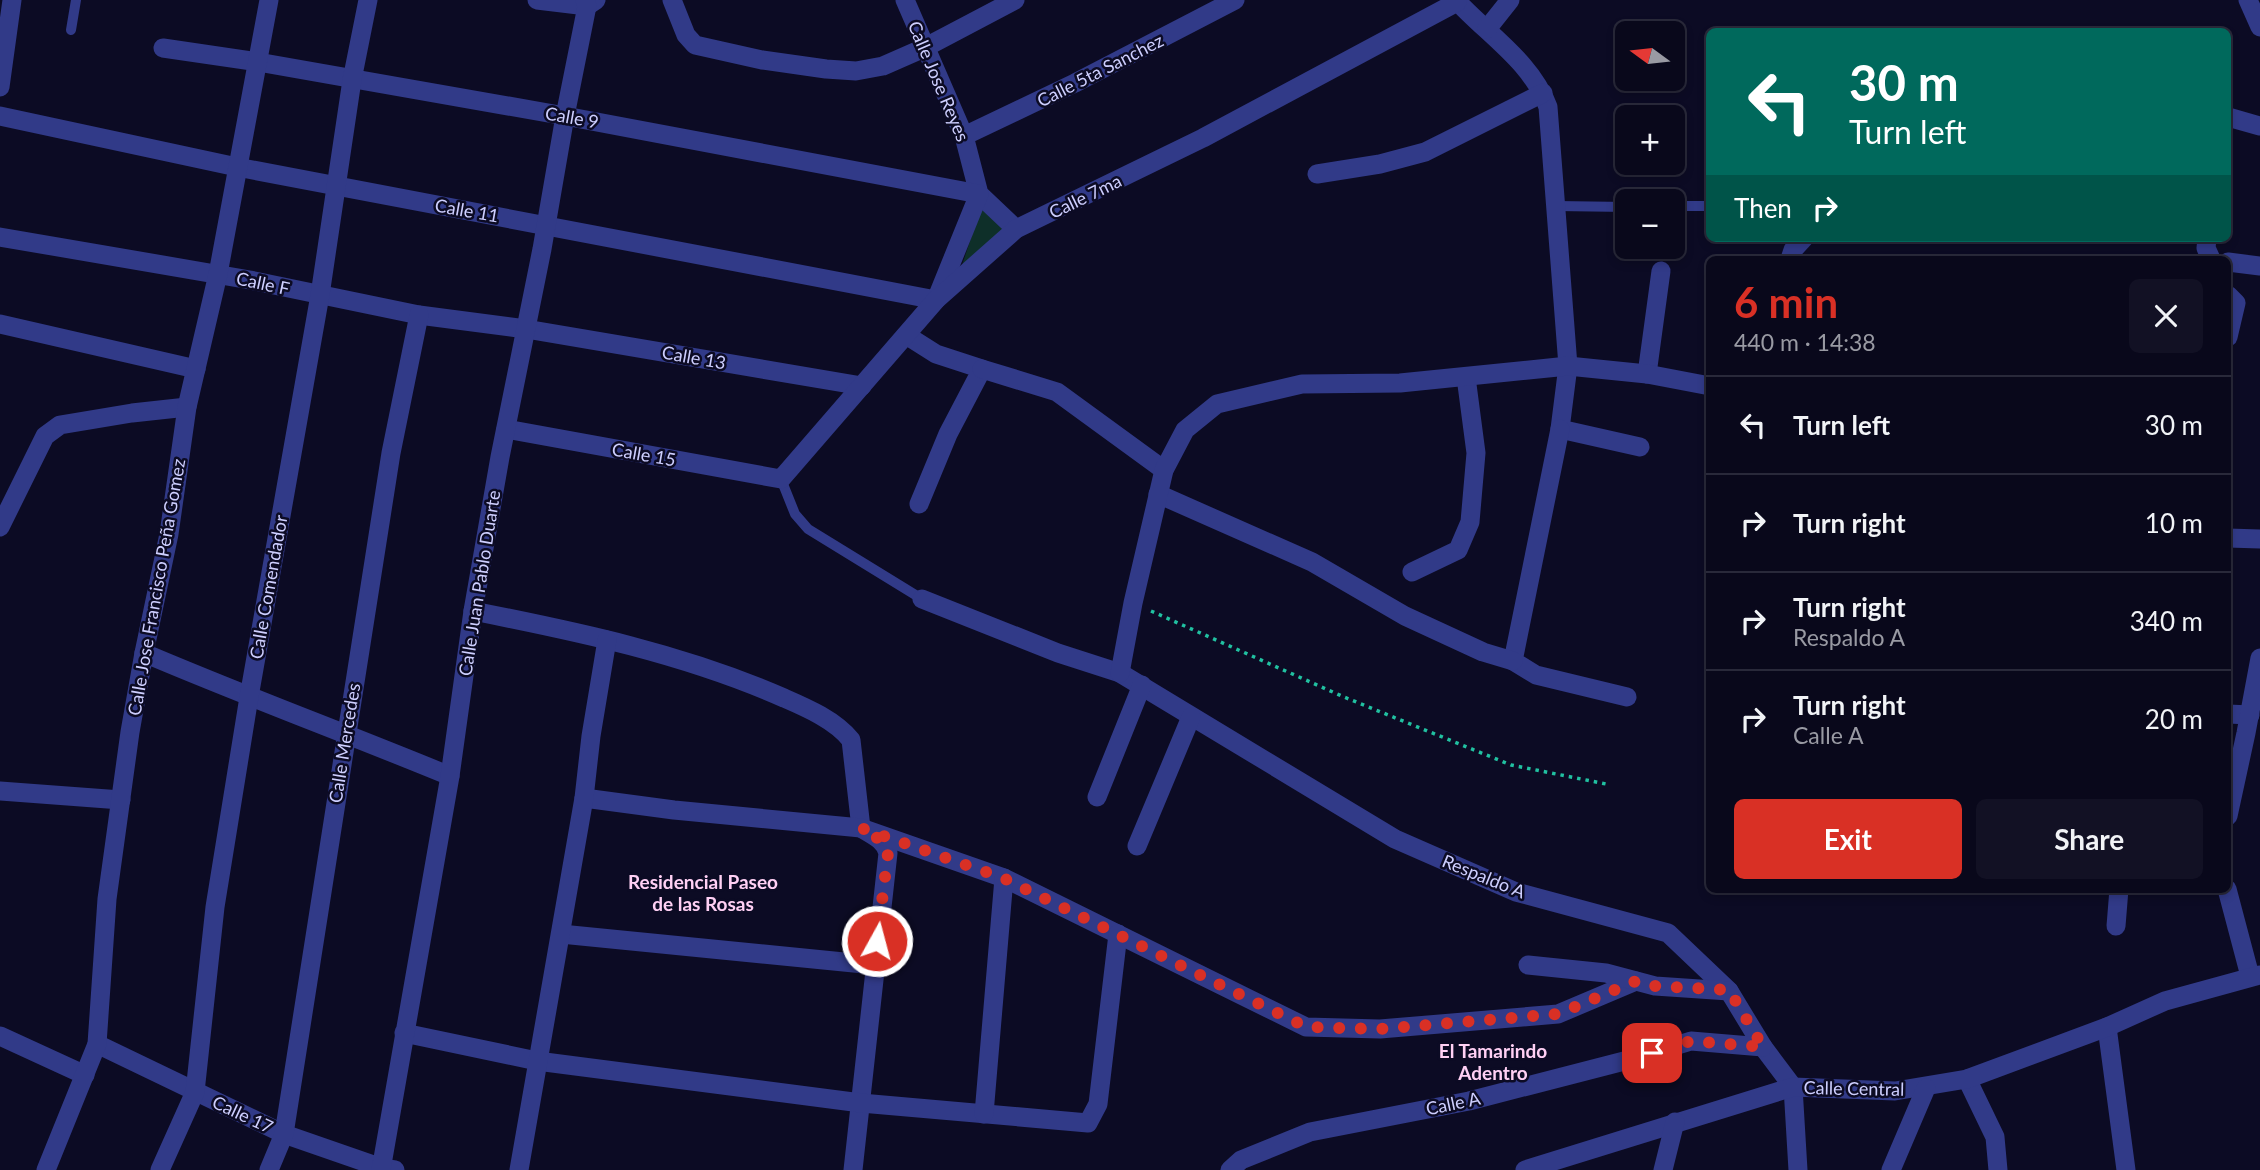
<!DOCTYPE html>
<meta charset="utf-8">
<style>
:root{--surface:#09081b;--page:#121124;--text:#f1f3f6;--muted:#999aa3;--line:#29293a;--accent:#d93025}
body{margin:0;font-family:Lato,sans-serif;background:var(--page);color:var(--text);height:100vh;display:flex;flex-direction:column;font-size:26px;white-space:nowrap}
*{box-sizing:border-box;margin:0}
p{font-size:23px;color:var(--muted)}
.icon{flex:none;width:38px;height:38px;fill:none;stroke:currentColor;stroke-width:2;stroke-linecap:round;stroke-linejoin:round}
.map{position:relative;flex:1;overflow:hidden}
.sheet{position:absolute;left:1706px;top:256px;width:525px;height:637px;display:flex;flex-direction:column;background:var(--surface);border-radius:10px;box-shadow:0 4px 10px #0003,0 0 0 2px var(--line)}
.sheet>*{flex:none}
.guide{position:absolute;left:1706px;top:28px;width:525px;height:214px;border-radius:10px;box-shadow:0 4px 10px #0003,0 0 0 2px var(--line);background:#00695c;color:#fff;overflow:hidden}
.needle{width:46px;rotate:285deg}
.buttons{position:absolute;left:1615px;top:21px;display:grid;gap:14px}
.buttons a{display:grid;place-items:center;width:70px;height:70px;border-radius:10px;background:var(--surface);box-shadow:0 4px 10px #0003,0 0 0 2px var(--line);font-size:35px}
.pin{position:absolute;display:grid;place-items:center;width:60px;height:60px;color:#fff;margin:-30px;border-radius:14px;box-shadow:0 4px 10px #0006}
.me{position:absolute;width:77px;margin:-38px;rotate:7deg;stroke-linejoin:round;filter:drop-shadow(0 0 5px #0008)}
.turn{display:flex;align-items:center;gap:24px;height:147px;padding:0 28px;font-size:32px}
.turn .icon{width:91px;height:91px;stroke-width:2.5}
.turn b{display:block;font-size:49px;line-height:60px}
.then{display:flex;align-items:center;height:66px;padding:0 28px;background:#0003;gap:14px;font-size:26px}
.round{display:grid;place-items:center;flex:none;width:74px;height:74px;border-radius:10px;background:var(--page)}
.summary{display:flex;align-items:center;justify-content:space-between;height:119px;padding:0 28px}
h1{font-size:42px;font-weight:700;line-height:52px;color:var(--accent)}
.primary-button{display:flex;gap:14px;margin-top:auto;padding:14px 28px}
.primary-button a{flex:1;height:80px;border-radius:10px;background:var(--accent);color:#fff;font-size:28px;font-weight:700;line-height:80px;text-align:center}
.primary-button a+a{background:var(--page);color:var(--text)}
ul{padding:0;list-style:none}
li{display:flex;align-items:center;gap:21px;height:98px;padding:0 28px;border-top:2px solid var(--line)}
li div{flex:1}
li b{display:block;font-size:26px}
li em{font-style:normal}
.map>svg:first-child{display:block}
</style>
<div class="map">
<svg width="2260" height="1170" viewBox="0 0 2260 1170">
<rect width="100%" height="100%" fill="#0c0b24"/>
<path fill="#0e2f29" d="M981,208l24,21 -46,45z"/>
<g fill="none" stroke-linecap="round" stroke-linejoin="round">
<path stroke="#21c1a1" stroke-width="3.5" stroke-dasharray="3.5 5" stroke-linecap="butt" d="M1151,611l193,86 167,68 95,19"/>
<g stroke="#313a88" stroke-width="10">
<path d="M71,30l5,-30"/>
<path d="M1556,206l72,1"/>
<path d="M1673,206h37"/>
<path d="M781,479l14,35 13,15 114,70"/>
</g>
<g stroke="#313a88" stroke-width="19">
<path d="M537,0l50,6 9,-6"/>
<path d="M672,0l14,35 9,10 67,15 64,9 30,2 27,-5 41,-18 91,-48"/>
<path d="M905,0l59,136 15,58 37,35"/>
<path d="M1456,0c31,34 76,62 92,107l20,259 -8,63 80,18"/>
<path d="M2248,0l12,27"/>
<path d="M1487,29l23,-29"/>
<path d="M0,87l12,-87"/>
<path d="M0,116l237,51 699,133 43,-106 -414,-78 -307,-54 -95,-14"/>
<path d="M2228,117l32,9"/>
<path d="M964,136l111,-53 160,-83"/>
<path d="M1317,174l63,-10 45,-12 118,-59"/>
<path d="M0,237l250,43 169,35 107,14 336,57"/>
<path d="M2207,238l-1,10 5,11"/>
<path d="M1790,259l3,-9 11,-12"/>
<path d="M2228,262l32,4"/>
<path d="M2228,295l8,8 -8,34"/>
<path d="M0,324l196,45"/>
<path d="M906,335l30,19 46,15 -34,65 -29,70"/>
<path d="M982,369l75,23 107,78"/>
<path d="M1647,374l14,-103"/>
<path d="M506,429l275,50 155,-179 80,-71 187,-91 254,-136"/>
<path d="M1560,429l-47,232 23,14 91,22"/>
<path d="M1158,494l154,68 93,54 78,36 30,9"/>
<path d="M0,527l45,-91 15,-11 72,-12 55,-6"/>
<path d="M2228,538l32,1"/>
<path d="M1412,572l46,-22 12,-28 6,-69 -10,-76"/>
<path d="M922,599l136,54 62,20 275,166 121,53 152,41 61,58 34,56 30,40 5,83"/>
<path d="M473,611c106,21 211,43 311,87 23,10 51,22 67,42l10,88c11,7 24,12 27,25l-35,317"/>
<path d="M144,653c101,43 204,81 306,123"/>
<path d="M1120,673l13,-70 31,-133 21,-40 32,-26 85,-20 98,-1 168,-17 79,8 63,12"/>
<path d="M2228,714l22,1"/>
<path d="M0,791l121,9"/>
<path d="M1097,797l45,-112"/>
<path d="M584,798l90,12 187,18 143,50 302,149 74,2 178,-15 78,-33"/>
<path d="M2228,816l18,-83 14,-75"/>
<path d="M1137,846l54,-129"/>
<path d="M2227,889l23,87"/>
<path d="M2116,926l3,-37"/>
<path d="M561,934l313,31"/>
<path d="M1528,965l78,8 49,13 74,5"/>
<path d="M2107,1027l19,143"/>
<path d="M404,1033l133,28 324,42 227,20 10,-19 20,-170"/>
<path d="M0,1036l85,39"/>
<path d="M97,1044l187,90 98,34 13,2"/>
<path d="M1967,1079l28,58 3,33"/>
<path d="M984,1114l20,-236"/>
<path d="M46,1170l51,-126 10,-145 23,-167 14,-79 25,-119 18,-127 31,-133 51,-274"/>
<path d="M160,1170l35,-78 20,-185 34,-210 71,-402 32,-215 16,-80"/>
<path d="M269,1170l15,-36 107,-681 28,-138"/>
<path d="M381,1170l69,-394 23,-165 27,-154 42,-208 23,-133 22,-110 -2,-6"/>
<path d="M519,1170l65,-372 7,-62 16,-96"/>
<path d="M1230,1170l11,-10 69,-28 159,-31 163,-42 59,-18 72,6"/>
<path d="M1525,1170l268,-83 102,4 72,-12 140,-52 58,-26 95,-26"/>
<path d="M1663,1170l12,-48"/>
<path d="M1891,1170l35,-82"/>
</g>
</g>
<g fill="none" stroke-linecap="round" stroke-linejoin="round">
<path stroke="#d93025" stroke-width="12" stroke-dasharray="0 21.6" d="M877,941l11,-88c-3,-13 -16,-18 -27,-25l142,50 303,149 74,2 178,-15 78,-33 19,5 74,4 34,57 -72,-6 -39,12"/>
</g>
<g text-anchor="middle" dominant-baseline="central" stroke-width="5" stroke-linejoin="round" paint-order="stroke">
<g font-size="18" fill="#cecfff" stroke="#0c0b24">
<text transform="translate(1100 70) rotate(-27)">Calle 5ta Sanchez</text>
<text transform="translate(939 81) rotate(67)">Calle Jose Reyes</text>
<text transform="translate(572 117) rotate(10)">Calle 9</text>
<text transform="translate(1085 196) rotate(-26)">Calle 7ma</text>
<text transform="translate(467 210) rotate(10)">Calle 11</text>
<text transform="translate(263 283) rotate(12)">Calle F</text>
<text transform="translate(694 357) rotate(10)">Calle 13</text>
<text transform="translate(644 454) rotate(10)">Calle 15</text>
<text transform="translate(479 583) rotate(-81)">Calle Juan Pablo Duarte</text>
<text transform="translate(156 587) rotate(-80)">Calle Jose Francisco Peña Gomez</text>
<text transform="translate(268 587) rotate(-80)">Calle Comendador</text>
<text transform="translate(344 743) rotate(-81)">Calle Mercedes</text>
<text transform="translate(1484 876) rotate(22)">Respaldo A</text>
<text transform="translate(1854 1088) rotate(1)">Calle Central</text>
<text transform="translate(1453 1103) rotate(-12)">Calle A</text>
<text transform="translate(243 1114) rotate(25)">Calle 17</text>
</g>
<g font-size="19" font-weight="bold" fill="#ffd0f4" stroke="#0c0b24">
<text x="703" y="881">Residencial Paseo<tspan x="703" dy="22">de las Rosas</tspan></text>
<text x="1493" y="1050">El Tamarindo<tspan x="1493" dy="22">Adentro</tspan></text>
</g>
</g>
</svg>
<div class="buttons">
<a><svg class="needle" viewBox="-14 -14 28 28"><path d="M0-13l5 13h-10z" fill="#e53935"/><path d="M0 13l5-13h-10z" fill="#999aa3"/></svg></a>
<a>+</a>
<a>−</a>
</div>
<div class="pin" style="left:1652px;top:1053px;background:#d93025"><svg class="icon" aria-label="arrive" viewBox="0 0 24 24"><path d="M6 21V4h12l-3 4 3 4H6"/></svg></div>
<svg class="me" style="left:877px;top:941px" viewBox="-20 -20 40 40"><circle r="17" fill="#d93025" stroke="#fff" stroke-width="3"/><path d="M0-11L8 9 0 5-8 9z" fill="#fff"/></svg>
<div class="guide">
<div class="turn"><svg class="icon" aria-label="left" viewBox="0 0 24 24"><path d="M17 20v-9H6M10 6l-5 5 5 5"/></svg><div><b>30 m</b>Turn left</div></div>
<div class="then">Then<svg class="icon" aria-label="right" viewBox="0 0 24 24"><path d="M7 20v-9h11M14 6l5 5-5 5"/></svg></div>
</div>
<section class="sheet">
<div class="summary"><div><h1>6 min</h1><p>440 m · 14:38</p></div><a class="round"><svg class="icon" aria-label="close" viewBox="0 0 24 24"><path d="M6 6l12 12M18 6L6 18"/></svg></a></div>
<ul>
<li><svg class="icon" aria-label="left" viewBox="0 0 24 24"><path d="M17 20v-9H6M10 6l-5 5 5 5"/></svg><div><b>Turn left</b></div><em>30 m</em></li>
<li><svg class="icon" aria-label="right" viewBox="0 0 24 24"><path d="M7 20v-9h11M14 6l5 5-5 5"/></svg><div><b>Turn right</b></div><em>10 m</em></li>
<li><svg class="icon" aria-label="right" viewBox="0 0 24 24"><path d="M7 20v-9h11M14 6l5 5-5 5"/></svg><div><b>Turn right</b><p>Respaldo A</p></div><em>340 m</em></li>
<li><svg class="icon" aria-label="right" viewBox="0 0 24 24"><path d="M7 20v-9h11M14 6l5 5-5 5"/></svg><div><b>Turn right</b><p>Calle A</p></div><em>20 m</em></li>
</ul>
<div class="primary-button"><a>Exit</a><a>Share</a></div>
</section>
</div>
